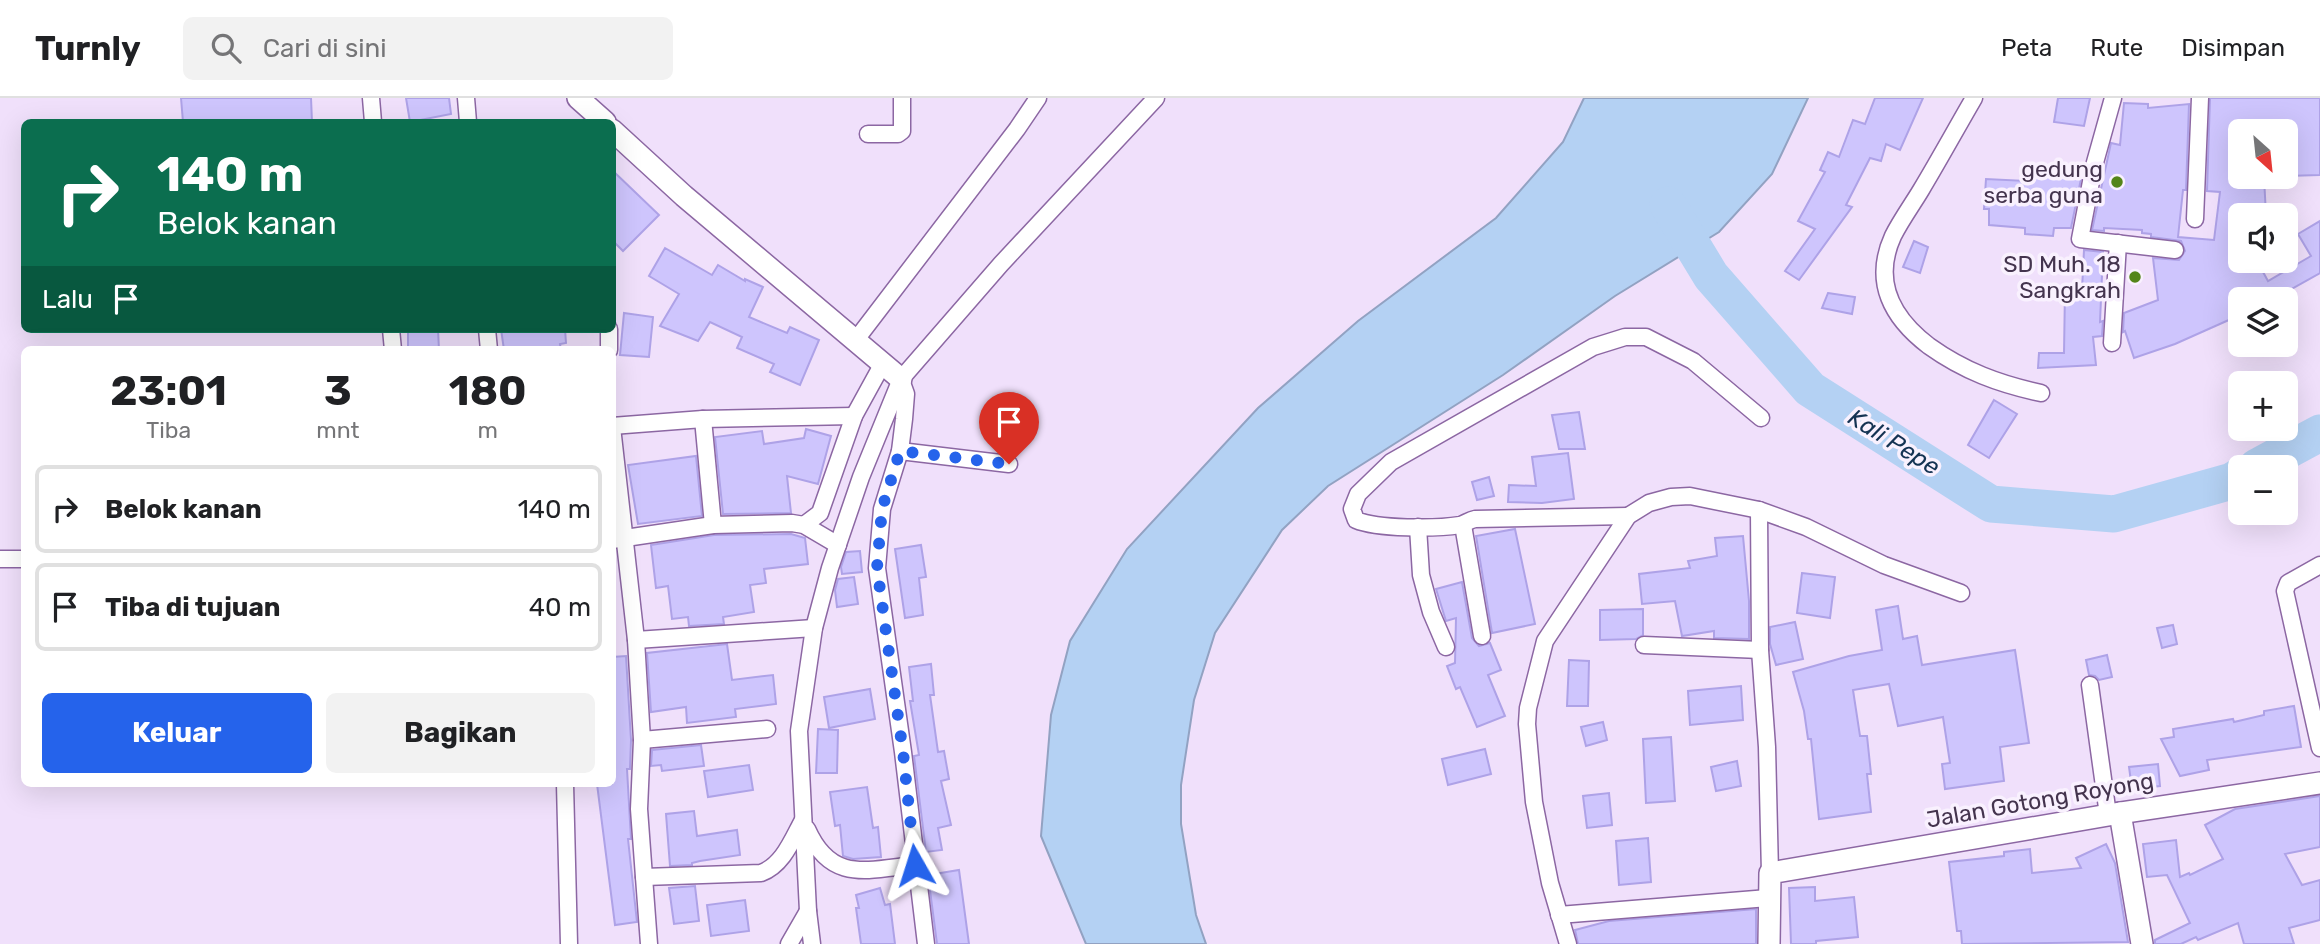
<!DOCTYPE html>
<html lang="id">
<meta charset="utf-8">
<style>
:root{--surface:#fff;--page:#f2f2f2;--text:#202124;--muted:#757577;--line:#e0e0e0;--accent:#2563eb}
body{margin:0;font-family:Rubik,sans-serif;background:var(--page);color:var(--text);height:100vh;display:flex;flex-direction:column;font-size:26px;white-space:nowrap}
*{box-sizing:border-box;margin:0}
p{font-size:23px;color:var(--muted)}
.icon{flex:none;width:38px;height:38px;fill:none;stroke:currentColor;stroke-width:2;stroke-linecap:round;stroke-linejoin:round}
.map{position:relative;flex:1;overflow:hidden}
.panel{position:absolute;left:21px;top:248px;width:595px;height:441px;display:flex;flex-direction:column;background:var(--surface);border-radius:10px;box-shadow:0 7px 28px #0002}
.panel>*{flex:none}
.guide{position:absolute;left:21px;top:21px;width:595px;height:214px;border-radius:10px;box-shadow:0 7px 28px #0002;background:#0b6e4f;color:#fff;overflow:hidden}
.needle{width:46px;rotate:153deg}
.tools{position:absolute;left:2228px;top:21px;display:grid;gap:14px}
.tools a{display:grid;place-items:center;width:70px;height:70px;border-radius:10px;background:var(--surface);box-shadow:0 7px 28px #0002;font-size:35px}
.pin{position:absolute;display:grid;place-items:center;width:60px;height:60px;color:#fff;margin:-72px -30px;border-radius:50% 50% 50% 0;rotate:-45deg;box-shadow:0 0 7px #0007}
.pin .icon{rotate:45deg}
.me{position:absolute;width:77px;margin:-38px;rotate:354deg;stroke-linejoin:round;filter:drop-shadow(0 0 5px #0008)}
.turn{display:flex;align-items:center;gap:24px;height:147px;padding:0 21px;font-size:32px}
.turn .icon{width:91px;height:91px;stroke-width:2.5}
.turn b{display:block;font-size:49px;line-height:60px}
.then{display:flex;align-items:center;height:66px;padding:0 21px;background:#0003;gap:14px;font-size:26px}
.eta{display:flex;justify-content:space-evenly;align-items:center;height:119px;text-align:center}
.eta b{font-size:42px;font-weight:700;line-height:49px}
.button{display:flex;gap:14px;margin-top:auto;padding:14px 21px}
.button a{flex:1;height:80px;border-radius:10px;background:var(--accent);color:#fff;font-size:28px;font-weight:700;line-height:80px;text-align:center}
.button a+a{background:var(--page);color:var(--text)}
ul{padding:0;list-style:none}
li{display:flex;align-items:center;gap:21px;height:88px;margin:0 14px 10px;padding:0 7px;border:4px solid var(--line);border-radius:10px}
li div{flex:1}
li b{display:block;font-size:26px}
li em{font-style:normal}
header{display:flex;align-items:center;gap:42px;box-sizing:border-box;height:98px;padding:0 35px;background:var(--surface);border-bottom:2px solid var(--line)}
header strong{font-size:33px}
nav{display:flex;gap:38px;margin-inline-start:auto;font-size:24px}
.search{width:490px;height:63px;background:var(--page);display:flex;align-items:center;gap:18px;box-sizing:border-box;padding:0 24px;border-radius:10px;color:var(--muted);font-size:26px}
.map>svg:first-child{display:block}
</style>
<header>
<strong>Turnly</strong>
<div class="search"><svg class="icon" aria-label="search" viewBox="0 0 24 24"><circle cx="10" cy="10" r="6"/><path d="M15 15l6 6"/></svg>Cari di sini</div>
<nav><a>Peta</a><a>Rute</a><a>Disimpan</a></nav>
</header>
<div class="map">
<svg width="2320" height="846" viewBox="0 0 2320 846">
<rect width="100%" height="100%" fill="#f0e0fb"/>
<path fill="#b4d1f3" stroke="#92a2c2" stroke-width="2" d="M1584,0h224l-36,76 -53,58 -104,64 -112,79 -175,111 -46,44 -67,103 -21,67 -13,85v39l15,91 10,29h-120l-45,-108 10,-121 19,-74 57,-92 131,-141 100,-87 138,-103 67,-76z"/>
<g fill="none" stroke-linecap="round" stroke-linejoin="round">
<g stroke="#b4d1f3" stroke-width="37">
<path d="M1668,107l43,71 99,113 181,115 123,10 118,-33 8,-5"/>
<path d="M2257,369l63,-34"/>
</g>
</g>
<g fill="#cec5fd" stroke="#aea2e7" stroke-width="2">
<path d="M181,0h130l1,24h-129z"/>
<path d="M406,0h43l2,16 -41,8z"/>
<path d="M1875,0h48l-23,52 -14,-6 -5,17 -11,-3 -24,47 6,2 -53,73 -14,-9 30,-42 -17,-8 27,-49 -5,-2 8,-18 11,5 14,-37 12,4z"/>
<path d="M2058,0h32l-6,28 -30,-4z"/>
<path d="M2210,0h110v77l-34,1v-47l-46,2v46h24l2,38h-26v46h17l11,20 43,-25 -13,-22 22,-13v52l-46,26h-34v16l-65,29 -41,14 -9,-27 -2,1 1,-19 34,-13 -5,-42 26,2 6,-9 -4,-10 -30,-4v-3l-9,-1v-3l-38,-2v3l-12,-1 19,-87 9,2 4,-42 24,1v4l41,-4 -3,86h-3l-5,47 36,3 6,-48 -13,-1z"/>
<path d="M612,72l47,45 -36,36 -11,-11z"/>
<path d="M2060,74l22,2 -11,54h-17l-1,8 -28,-2v-6l-36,-3v-16h-5l2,-30 40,2v-8z"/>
<path d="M1914,143l14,6 -8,26 -17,-6z"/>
<path d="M665,150l47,27 6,-10 27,16v-2l18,8 -14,30 38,16 3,-6 29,13 -19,45 -30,-13 4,-8 -37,-16 5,-11 -32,-15 -12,19 -38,-15 19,-32 -30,-18z"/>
<path d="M2084,152l19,2 -3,70 3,-1 -1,15 -9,1 3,28 -58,3 1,-15h25l1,-63h17z"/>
<path d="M1828,195l27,4 -3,17 -30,-6z"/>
<path d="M624,215l29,4 -4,40 -29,-2z"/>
<path d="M408,231h30l1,21h-31z"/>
<path d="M501,231h64l1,14 -6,1 1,6h-57z"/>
<path d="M1994,302l23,14 -28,44 -21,-13z"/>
<path d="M1579,314l6,37h-26l-7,-34z"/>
<path d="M806,331l25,7 -13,48 -31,-8 4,37 -68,1 -8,-77 47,-6 2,13 40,-6z"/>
<path d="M1568,355l6,46 -32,4 -34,-1 1,-17 27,1 -4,-29z"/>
<path d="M696,358l6,60 -64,8 -10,-59z"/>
<path d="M1489,379l5,19 -17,4 -5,-18z"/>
<path d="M1515,431l20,95 -43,9 -16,-97z"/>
<path d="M791,436l14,4 3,26 -44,5 2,14 -16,2 4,27 -31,5 1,7 -35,2 -1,-9 -16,2 -4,-33 -12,2 -5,-43 63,-10z"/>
<path d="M1743,438l6,65v38l-35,-1v-7l-32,5 -7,-35 -33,3 -3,-30 51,-6 -2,-7 29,-5 -2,-18z"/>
<path d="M921,447l5,32 -7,1 4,37 -18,3 -10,-69z"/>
<path d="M860,453l2,21 -20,2 -1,-7 5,-15z"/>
<path d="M1802,475l33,4 -5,41 -33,-5z"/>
<path d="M854,479l4,27 -21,3 -2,-17 3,-11z"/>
<path d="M1462,484l10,56 7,8 11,-3 11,27 -13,5 17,41 -28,11 -17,-40 -4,2 -9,-23 8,-3 1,-45 -10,3 -10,-32z"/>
<path d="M1898,508l5,33 14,-3 5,29 93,-15 14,93 -29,4 4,34 -59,8 -3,-25 8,-1 -7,-46 -45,9 -9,-42 -36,6 7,46h7l4,38h-4l4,38 -52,7 -8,-80h-3l-4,-28 -11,-39 56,-16 33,-6 -6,-40z"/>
<path d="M1643,511v26l-7,4 -36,1v-30z"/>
<path d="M1795,524l8,37 -27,6 -6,-21v-17z"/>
<path d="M2173,527l4,19 -15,4 -5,-20z"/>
<path d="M727,546l5,36 41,-5 3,29 -41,5 1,8 -49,6 -1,-16 -35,5 -4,-59z"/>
<path d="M2107,557l5,22 -13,3 -4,-4 -6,-1 -3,-15z"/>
<path d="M626,558l5,84 -1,29h-3l4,70h-3l9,83 -22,3 -18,-141h15v-127z"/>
<path d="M1569,562l20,1 -1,45h-21z"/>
<path d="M931,566l3,31h-4l8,57 6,-1 5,28 -8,2 10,44 -13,3 4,22 -16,2 -12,-96 5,-1 -9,-54h3l-4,-34z"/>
<path d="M1741,588l2,34 -53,5 -2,-34z"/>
<path d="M870,591l5,30 -46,9 -5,-31z"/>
<path d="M2294,608l7,41 -94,13 2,10 -29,6 -19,-37 13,-2 -1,-8 60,-10 1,3 30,-7v-4z"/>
<path d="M1603,624l4,18 -21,6 -5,-19z"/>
<path d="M818,631l20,1 -1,43h-21z"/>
<path d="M1671,639l4,64 -29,2 -3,-64z"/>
<path d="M701,647l3,21 -42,5 -1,-6 -10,1 1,-16z"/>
<path d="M1485,651l6,25 -43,11 -6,-26z"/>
<path d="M1737,663l4,25 -25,5 -5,-24z"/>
<path d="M2158,666l2,22 -28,3 -3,-22z"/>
<path d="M749,667l4,25 -45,7 -4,-26z"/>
<path d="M867,689l6,41 5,-1 3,30 -28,2 -10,-3 -3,-31 -5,1 -5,-34z"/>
<path d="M1609,695l3,32 -25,3 -4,-32z"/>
<path d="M2320,698v51l-35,7 17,31 18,-5v40l-31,8 5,16h-50l-6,-21 -40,17 -2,-3 -15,7h-26v-4l35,-17 -23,-48 -20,2 -4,-33 33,-4 4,37 9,-4 1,2 33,-16 -18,-34 30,-16z"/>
<path d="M694,713l3,25 40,-6 3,25 -40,6 -8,2v2l-22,1 -4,-52z"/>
<path d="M1648,740l3,44 -32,3 -3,-44z"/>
<path d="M2106,746l9,19 13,79 -166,2 -1,-13h-4l-8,-69 55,-6v-4l26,-3 2,24 49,-5 -5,-10z"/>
<path d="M959,772l10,74h-32l-9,-69z"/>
<path d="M695,788l4,35 -25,3 -5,-36z"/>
<path d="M1815,789v14l39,-4 4,40 -42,4v3h-25l-2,-56z"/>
<path d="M880,790l5,17 5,-1 5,40h-34l-5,-36h3l-3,-13z"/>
<path d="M745,802l4,31 -38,5 -4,-31z"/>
<path d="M1756,811v35h-178l-3,-14 34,-9z"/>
</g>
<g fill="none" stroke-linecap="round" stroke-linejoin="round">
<defs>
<g id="street">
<path d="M371,0l2,24"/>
<path d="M466,0l2,24"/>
<path d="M1974,0c-18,31 -35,62 -53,92 -9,15 -20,30 -28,46 -21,46 -1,82 36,110 35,25 70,38 112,47"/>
<path d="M2113,0l-19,68 -14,73 95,11"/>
<path d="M868,36h30l4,-3v-33"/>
<path d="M2195,121l5,-121"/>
<path d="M391,231l2,21"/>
<path d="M487,231l2,21"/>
<path d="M609,231v21"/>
<path d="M855,243l162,-212 21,-31"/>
<path d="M2112,245l6,-100"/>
<path d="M901,282l5,14 -2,25 -4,32 -18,58 -5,59 26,184 23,192"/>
<path d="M703,321l10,106"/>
<path d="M612,328l91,-7 151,-3"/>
<path d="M612,329l24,213 6,100 -3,69 5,68 117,-4c22,-8 31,-33 42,-53"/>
<path d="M900,353l109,13"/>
<path d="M1759,412l1,140 7,97 3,126"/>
<path d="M1628,418l-153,3c-6,1 -10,5 -15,6 -24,4 -83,4 -104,-5l-4,-11 6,-15 33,-32 202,-115 32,-10h21l47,24 68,57"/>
<path d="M804,427l16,-12 34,-97 28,-51"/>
<path d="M1463,427l19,111"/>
<path d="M1418,429l3,48 10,37 15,35"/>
<path d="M612,442l101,-15 79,-2 12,2 34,20"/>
<path d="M0,461h24"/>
<path d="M2320,467l-32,18 -3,8 35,157"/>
<path d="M636,542l178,-12"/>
<path d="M1644,547l116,5"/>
<path d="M2090,587l18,130"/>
<path d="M642,642l125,-11"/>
<path d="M565,686l4,160"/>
<path d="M807,731c24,54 59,41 108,36"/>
<path d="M644,779l5,67"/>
<path d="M1559,817l209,-17"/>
<path d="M789,846l19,-33"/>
<path d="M812,846l-4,-33 -9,-180 15,-103 16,-60 31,-91 40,-98 100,-115 155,-166"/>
<path d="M1568,846l-18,-61 -16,-81 -7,-78 1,-16 17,-67 83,-125 21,-13 22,-6 19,-1 69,14 47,17 78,38 77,28"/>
</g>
<g id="secondary">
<path d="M578,0l27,24"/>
<path d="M612,32l72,66 217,183"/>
<path d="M2120,715l22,131"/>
<path d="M1769,846l1,-71 350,-60 200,-30"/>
</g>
</defs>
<use href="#street" stroke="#8c67a3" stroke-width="19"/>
<use href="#secondary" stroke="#8c67a3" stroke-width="24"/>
<use href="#street" stroke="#fff" stroke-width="16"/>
<use href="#secondary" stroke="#fff" stroke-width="21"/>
</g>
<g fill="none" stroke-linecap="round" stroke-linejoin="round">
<path stroke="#2563eb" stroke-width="12" stroke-dasharray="0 21.6" d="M915,767l-12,-113 -26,-184 5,-59 18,-58 109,13"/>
</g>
<g fill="#548519" stroke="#f9f1fe" stroke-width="2.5">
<circle cx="2117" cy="84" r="7"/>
<circle cx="2135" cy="179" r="7"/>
</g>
<g text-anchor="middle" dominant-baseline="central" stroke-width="7" stroke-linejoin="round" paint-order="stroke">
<g font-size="23" fill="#44344e" stroke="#f9f1fe" text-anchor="end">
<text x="2103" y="71">gedung<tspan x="2103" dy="26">serba guna</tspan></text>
<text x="2121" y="166">SD Muh. 18<tspan x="2121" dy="26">Sangkrah</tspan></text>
</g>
<g font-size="23" fill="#44344e" stroke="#f9f1fe">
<text transform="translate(2040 702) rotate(-10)">Jalan Gotong Royong</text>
</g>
<g font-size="24" font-style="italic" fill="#143353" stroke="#f9f1fe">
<text transform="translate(1894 344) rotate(32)">Kali Pepe</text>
</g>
</g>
</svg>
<div class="tools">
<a><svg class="needle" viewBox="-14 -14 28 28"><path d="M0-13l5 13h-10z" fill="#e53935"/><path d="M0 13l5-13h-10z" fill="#757577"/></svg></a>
<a><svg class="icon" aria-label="sound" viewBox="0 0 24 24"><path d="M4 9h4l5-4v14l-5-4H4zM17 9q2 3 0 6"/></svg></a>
<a><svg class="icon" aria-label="layers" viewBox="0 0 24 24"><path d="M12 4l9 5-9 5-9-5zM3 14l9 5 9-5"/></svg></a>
<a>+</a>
<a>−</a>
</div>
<div class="pin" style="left:1009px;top:366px;background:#d93025"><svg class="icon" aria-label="arrive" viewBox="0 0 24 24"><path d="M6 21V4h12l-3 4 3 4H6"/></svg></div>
<svg class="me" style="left:915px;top:767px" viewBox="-20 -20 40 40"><path d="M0-17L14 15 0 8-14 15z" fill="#2563eb" stroke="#fff" stroke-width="4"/></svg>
<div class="guide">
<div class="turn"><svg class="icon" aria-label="right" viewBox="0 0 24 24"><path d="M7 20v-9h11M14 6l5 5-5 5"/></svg><div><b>140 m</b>Belok kanan</div></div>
<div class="then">Lalu<svg class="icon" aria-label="arrive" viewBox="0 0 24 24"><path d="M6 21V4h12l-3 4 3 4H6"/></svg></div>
</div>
<section class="panel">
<div class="eta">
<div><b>23:01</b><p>Tiba</p></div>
<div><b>3</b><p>mnt</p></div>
<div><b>180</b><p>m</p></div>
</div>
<ul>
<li><svg class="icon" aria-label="right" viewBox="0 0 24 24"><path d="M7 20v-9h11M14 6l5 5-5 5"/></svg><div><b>Belok kanan</b></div><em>140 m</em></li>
<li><svg class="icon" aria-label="arrive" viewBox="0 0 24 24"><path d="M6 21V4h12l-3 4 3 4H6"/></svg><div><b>Tiba di tujuan</b></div><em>40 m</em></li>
</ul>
<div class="button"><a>Keluar</a><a>Bagikan</a></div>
</section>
</div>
